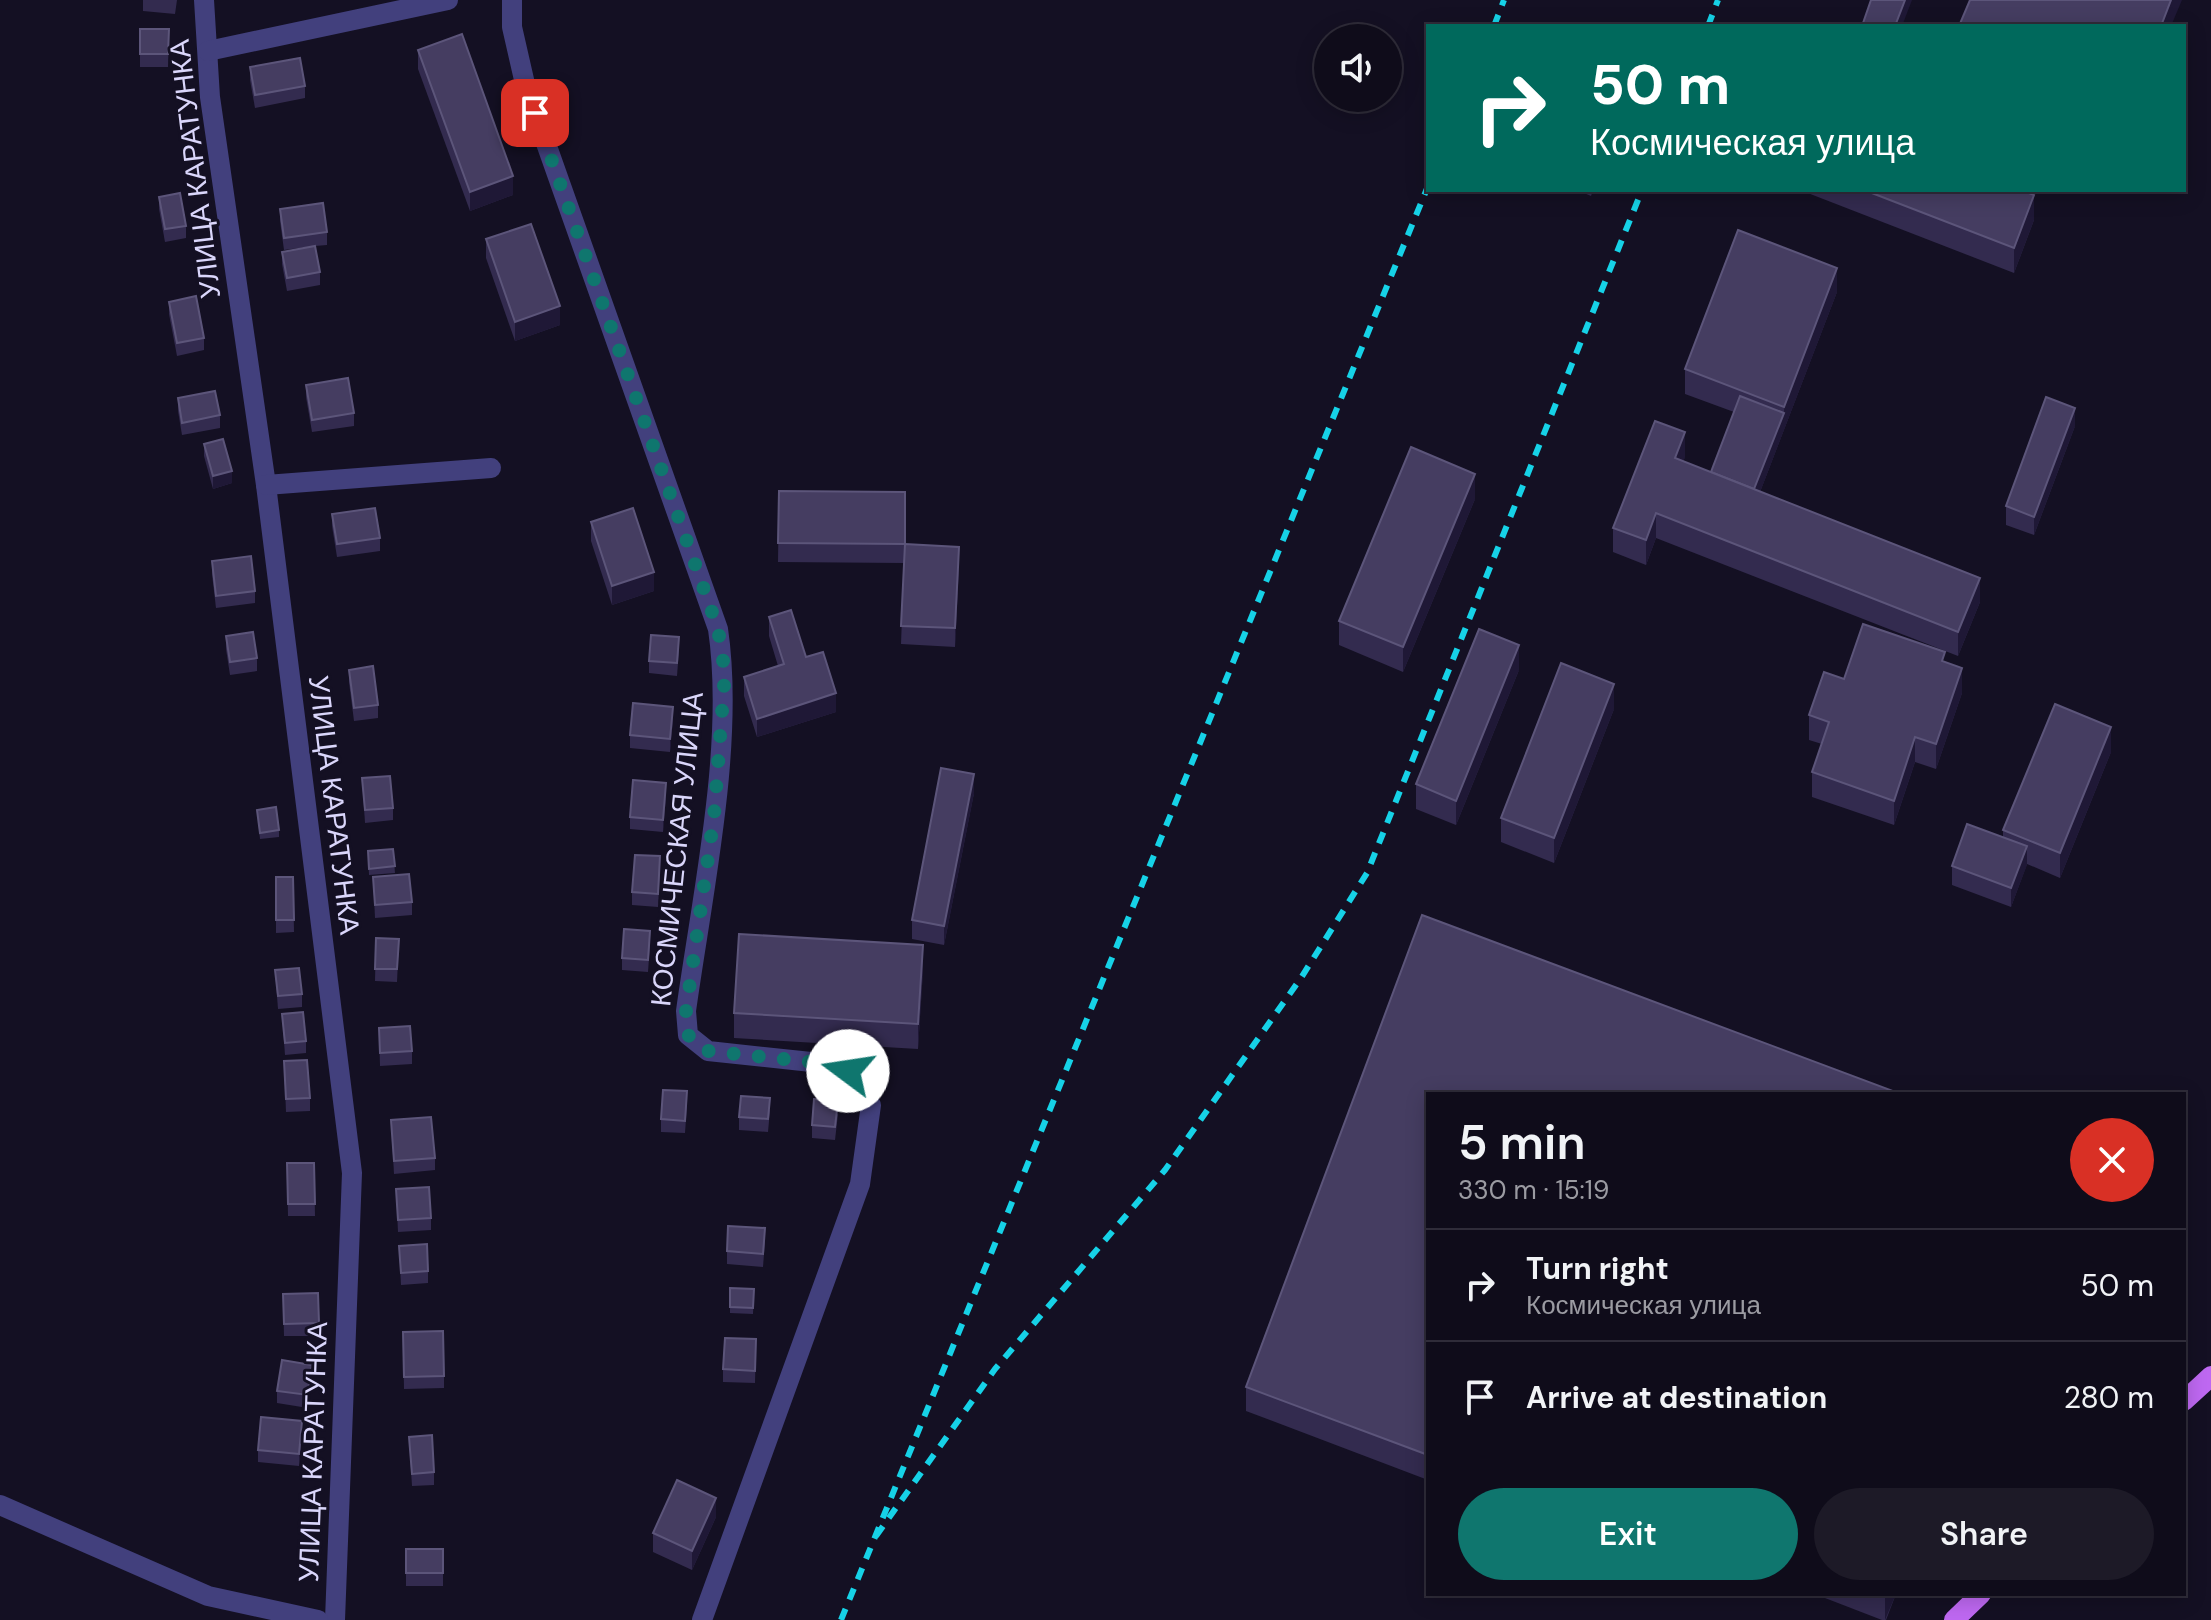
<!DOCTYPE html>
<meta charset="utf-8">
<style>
:root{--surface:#0f0c1a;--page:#1d1a27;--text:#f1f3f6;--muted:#9b9ba2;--line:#2f2c39;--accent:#0f766e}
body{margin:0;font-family:"DM Sans",sans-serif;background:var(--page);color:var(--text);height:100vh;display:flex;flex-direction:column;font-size:30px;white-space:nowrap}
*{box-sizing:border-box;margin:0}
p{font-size:26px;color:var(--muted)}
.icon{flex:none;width:44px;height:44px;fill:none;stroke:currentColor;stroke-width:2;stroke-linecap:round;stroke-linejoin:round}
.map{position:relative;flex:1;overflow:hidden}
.drawer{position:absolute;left:1426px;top:1092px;width:760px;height:504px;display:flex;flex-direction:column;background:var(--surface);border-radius:0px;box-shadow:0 4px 20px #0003,0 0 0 2px var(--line)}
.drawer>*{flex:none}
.banner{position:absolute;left:1426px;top:24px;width:760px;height:168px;border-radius:0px;box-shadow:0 4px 20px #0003,0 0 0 2px var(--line);background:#00695c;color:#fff;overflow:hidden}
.buttons{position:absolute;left:1314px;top:24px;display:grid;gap:16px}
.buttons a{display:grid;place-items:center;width:88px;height:88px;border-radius:50%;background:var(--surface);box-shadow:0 4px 20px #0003,0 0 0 2px var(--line);font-size:40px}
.pin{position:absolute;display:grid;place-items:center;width:68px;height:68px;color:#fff;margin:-34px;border-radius:16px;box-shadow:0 4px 12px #0006}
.me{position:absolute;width:88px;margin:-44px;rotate:284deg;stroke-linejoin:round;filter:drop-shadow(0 0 6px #0008)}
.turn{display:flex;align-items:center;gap:28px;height:168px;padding:0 32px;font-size:36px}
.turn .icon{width:104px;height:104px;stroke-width:2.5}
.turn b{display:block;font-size:56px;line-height:68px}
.round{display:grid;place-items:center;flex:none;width:84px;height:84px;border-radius:42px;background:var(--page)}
.overview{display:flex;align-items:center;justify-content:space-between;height:136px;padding:0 32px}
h1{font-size:48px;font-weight:600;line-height:60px}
.button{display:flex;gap:16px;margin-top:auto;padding:16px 32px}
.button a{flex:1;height:92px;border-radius:48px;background:var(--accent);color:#fff;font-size:32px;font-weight:600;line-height:92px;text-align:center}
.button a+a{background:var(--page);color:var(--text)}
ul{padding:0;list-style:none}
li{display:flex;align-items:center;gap:24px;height:112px;padding:0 32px;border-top:2px solid var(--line)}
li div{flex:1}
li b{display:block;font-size:30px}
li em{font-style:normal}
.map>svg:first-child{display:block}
</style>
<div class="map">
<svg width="2211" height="1620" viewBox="0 0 2211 1620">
<rect width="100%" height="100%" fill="#141023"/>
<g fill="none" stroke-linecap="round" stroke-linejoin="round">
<g stroke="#42407d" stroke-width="20">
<path d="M204,0l6,97 56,388 86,688 -17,447"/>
<path d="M512,0v27l13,57 193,545c17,115 -16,266 -32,382l2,24 20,16 122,13 18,7 23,34 -11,79 -158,436"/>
<path d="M208,51l240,-51"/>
<path d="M266,485l225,-17"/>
</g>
<path stroke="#42407d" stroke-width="20" d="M0,1505l208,91 110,24"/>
<g stroke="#be68f1" stroke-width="20">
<path d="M2184,1401l27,-25"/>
<path d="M1954,1620l27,-26"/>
</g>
<g stroke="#16d2e7" stroke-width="6" stroke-dasharray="12 10" stroke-linecap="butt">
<path d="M1494,26l10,-26"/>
<path d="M1708,26l10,-26"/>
<path d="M876,1536l119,-167 170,-199 136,-192 66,-105 275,-683"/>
<path d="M841,1620l587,-1434"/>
</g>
</g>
<g fill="#332b4f">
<path d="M143,0h34l-2,14 -32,-3z"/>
<path d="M140,29h29l-1,38h-28z"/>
<path d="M418,50l95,145 -43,16 -52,-142z"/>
<path d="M250,67l55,19v12l-50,10 -5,-28z"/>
<path d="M1577,190h16l-2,6z"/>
<path d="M1800,190h221l13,30 -20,53z"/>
<path d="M159,197l27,29v12l-21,4 -6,-33z"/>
<path d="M280,209l47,23v13l-12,1 5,26v13l-33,6 -5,-27v-12l32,-6 -30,4 -4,-29z"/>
<path d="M486,239l74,86 -45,16 -29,-83z"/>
<path d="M1837,292l-77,200 220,110 -22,54 -302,-118 -10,27 -33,-13v-24l72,-71 -2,4 28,11 23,-60 -49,-18v-25z"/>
<path d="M169,302l35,36v12l-27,6 -8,-42z"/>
<path d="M306,385l48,28v13l-42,6 -6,-35z"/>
<path d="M178,398l42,17v13l-38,7 -4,-24z"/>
<path d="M2075,426l-41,109 -28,-10v-19z"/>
<path d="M204,444l28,39 -19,6 -9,-33z"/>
<path d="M779,491l126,53 54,21 -4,82 -54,-3 3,-81 -126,-1z"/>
<path d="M1475,499l-72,173 -64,-27v-24z"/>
<path d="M332,514l48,24v13l-43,6 -5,-31z"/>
<path d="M591,522l63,69 -42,14 -21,-64z"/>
<path d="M212,561l43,30v12l-39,5 -4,-34z"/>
<path d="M769,617l37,40 30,55 -79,25 -13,-41v-19l34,-11 -9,-30z"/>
<path d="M226,636l31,22v13l-27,4 -4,-26z"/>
<path d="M679,650l-2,26 -28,-3v-12z"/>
<path d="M1945,662l17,31 -26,76 -21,-7 -21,63 -82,-28v-25l10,-28 -13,-4v-25l35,-36z"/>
<path d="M349,670l29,35v13l-24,3 -5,-39z"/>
<path d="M1519,670l-63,155 -40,-16v-25z"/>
<path d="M1614,709l-60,154 -53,-21v-24z"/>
<path d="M673,719l-3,33 -40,-4v-13z"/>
<path d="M2111,752l-51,126 -33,-14 -16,43 -59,-22v-19l51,-28v-8z"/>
<path d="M362,778l31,30v12l-28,3z"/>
<path d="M974,793l-30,152 -32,-6v-19z"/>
<path d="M666,796l-3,36 -33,-3v-12z"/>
<path d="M257,810l22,20v7l-19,2z"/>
<path d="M393,849l2,24 -26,2 -1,-24z"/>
<path d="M660,869l-2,38 -26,-2v-13z"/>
<path d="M276,877h17l1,55 -18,1z"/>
<path d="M373,877l39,25v13l-37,3z"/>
<path d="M1422,915l471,176v3h-465v386l-182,-69v-24z"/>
<path d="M376,938l23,1 -2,43 -22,-1z"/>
<path d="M650,944l-2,28 -26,-2v-12z"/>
<path d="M275,970l27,24v13l-24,2z"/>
<path d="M923,970l-5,79 -184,-11v-25z"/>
<path d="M282,1014l24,27v12l-21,2z"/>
<path d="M379,1028l33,23v13l-32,2z"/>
<path d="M284,1061l26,37v13l-24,1z"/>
<path d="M687,1104l-2,29 -24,-1v-13z"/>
<path d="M770,1110l-2,22 -29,-2v-13z"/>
<path d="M838,1114l-3,26 -23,-2v-13z"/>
<path d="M391,1120l44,38v12l-41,4z"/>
<path d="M287,1163h27l1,53h-27z"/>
<path d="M396,1189l35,29v12l-33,2z"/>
<path d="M765,1241l-2,26 -36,-3v-13z"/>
<path d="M399,1246l29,25v12l-27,2z"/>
<path d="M730,1288l24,1 -1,25 -23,-1z"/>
<path d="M318,1293l1,43h-35l-1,-42z"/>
<path d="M403,1332l41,44v12l-40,1z"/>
<path d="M756,1339l-1,44 -32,-1v-13z"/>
<path d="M312,1378l-4,30 -31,-5v-12z"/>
<path d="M302,1434l-3,32 -41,-4v-12z"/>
<path d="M409,1437l25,35v13l-22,1z"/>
<path d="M716,1517l-24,53 -39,-18v-19z"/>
<rect x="406" y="1549" width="37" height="37"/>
<path d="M1825,1594h71l-10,26h-4l-57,-22z"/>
</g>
<g fill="#1f1836">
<path d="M1905,0h7l-10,26h-7z"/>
<path d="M2171,0h11l-11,26h-10z"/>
<path d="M513,176v19l-43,16v-19z"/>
<path d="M2034,195v25l-20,53v-25z"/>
<path d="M1837,268v24l-85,221v-19l32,-81v-6z"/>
<path d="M560,306v19l-45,16v-19z"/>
<path d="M2075,408v18l-41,109v-18z"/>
<path d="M1685,432v25l-10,26v-25z"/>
<path d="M232,471v12l-19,6v-13z"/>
<path d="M1475,474v25l-72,173v-25z"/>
<path d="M1656,513v25l-10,27v-25z"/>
<path d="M959,547v18l-4,82v-19z"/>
<path d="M654,572v19l-42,14v-19z"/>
<path d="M1980,578v24l-22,54v-24z"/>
<path d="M1519,645v25l-63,155v-24z"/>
<path d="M1962,668v25l-26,76v-25z"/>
<path d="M1614,684v25l-60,154v-25z"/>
<path d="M836,693v19l-79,25v-18z"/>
<path d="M673,707v12l-3,33v-13z"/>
<path d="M2111,727v25l-51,126v-25z"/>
<path d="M1915,737v25l-21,63v-24z"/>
<path d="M974,774v19l-30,152v-19z"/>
<path d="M666,783v13l-3,36v-12z"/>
<path d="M2027,846v19l-16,42v-19z"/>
<path d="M923,945v25l-5,79v-25z"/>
<path d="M312,1365v13l-4,30v-13z"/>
<path d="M302,1421v13l-3,32v-12z"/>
<path d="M716,1498v19l-24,53v-19z"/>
<path d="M1886,1594h10l-11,26v-23z"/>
</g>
<g fill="#453d61" stroke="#5c557a" stroke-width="2">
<path d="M1871,0h34l-10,26h-33z"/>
<path d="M1970,0h201l-10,26h-202z"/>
<path d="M140,29h29l-1,25h-28z"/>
<path d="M462,34l51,142 -43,16 -52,-142z"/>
<path d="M300,58l5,28 -50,9 -5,-28z"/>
<path d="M1864,190h157l13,5 -20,53z"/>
<path d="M180,193l6,33 -21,3 -6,-32z"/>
<path d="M323,203l4,29 -43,6 -4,-29z"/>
<path d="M531,224l29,82 -45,16 -29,-83z"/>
<path d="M1738,230l99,38 -53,139 -99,-38z"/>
<path d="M315,246l5,26 -33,6 -5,-26z"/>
<path d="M196,296l8,42 -27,5 -8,-41z"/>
<path d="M348,378l6,35 -42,7 -6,-35z"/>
<path d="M215,391l5,24 -38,8 -4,-25z"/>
<path d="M1740,396l44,17 -30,76 -43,-17z"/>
<path d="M2046,397l29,11 -41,109 -28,-11z"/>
<path d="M1655,421l30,11 -10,26 305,120 -22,54 -302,-119 -10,27 -33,-12z"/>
<path d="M223,439l9,32 -19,5 -9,-32z"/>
<path d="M1411,447l64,27 -72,173 -64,-26z"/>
<path d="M779,491l126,1v52l-127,-1z"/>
<path d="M375,508l5,30 -43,6 -5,-30z"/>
<path d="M633,508l21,64 -42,14 -21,-64z"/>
<path d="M905,544l54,3 -4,81 -54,-2z"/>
<path d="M251,556l4,35 -39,5 -4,-35z"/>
<path d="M791,610l15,47 17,-5 13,41 -79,26 -13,-42 40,-13 -15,-47z"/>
<path d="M1863,624l82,28 -3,9 20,7 -26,76 -21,-7 -21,64 -82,-29 17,-50 -20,-7 15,-43 20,7z"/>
<path d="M1479,629l40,16 -63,156 -40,-17z"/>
<path d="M253,632l4,26 -27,4 -4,-26z"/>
<path d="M651,635l28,2 -2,26 -28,-2z"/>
<path d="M1561,663l53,21 -60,154 -53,-20z"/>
<path d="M373,666l5,39 -24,3 -5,-38z"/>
<path d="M633,703l40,4 -3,32 -40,-4z"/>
<path d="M2055,704l56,23 -51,126 -57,-23z"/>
<path d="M941,768l33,6 -30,152 -32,-6z"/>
<path d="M390,776l3,32 -28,2 -3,-32z"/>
<path d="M633,780l33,3 -3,37 -33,-3z"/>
<path d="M276,807l3,23 -19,3 -3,-23z"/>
<path d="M1967,824l60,22 -16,42 -59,-22z"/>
<path d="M393,849l2,17 -26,3 -1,-18z"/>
<path d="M635,855l25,1 -2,38 -26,-2z"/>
<path d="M409,874l3,28 -37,3 -2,-28z"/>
<path d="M276,877h17l1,43h-18z"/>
<path d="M1422,915l471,176 -1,3h-464v361l-182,-68z"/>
<path d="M624,929l26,2 -2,29 -26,-2z"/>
<path d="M739,934l184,11 -5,79 -184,-11z"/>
<path d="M376,938l23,1 -2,30h-22z"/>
<path d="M299,968l3,26 -24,2 -3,-26z"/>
<path d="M303,1012l3,29 -21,2 -3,-29z"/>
<path d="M410,1026l2,25 -32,2 -1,-25z"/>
<path d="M307,1060l3,38 -24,1 -2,-38z"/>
<path d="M663,1090l24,1 -2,30 -24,-2z"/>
<path d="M741,1096l29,2 -2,21 -29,-2z"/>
<path d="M814,1099l24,2 -3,26 -23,-2z"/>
<path d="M431,1117l4,41 -41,3 -3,-41z"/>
<path d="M287,1163h27l1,41h-27z"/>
<path d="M429,1187l2,31 -33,2 -2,-31z"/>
<path d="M728,1226l37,2 -2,26 -36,-3z"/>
<path d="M427,1244l1,27 -27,2 -2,-27z"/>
<path d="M730,1288l24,1 -1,19 -23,-1z"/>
<path d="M318,1293l1,30 -35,1 -1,-30z"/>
<path d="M443,1331l1,45 -40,1 -1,-45z"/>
<path d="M725,1338l31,1 -1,32 -32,-2z"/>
<path d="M282,1360l30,5 -4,30 -31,-4z"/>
<path d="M261,1417l41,4 -3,33 -41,-4z"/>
<path d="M432,1435l2,37 -22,2 -3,-37z"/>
<path d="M677,1480l39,18 -24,53 -39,-18z"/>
<rect x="406" y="1549" width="37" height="24"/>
</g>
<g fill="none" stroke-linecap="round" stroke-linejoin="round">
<path stroke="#0f766e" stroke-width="14" stroke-dasharray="0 25.2" d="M535,113l183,516 7,44 -11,143 -28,195 2,24 20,16 122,13 18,7"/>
</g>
<g text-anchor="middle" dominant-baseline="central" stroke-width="6" stroke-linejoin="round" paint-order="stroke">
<g font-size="28" fill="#dad6fb" stroke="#141023">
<text transform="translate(195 169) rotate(-97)">УЛИЦА КАРАТУНКА</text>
<text transform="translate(334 805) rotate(83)">УЛИЦА КАРАТУНКА</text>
<text transform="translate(677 849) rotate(-84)">КОСМИЧЕСКАЯ УЛИЦА</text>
<text transform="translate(313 1452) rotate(-88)">УЛИЦА КАРАТУНКА</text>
</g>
</g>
</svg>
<div class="buttons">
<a><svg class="icon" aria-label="sound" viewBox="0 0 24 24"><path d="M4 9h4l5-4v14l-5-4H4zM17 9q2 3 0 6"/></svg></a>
</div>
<div class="pin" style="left:535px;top:113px;background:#d93025"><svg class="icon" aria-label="arrive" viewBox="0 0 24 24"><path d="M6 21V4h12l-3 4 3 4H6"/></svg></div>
<svg class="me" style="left:848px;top:1071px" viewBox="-20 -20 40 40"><circle r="19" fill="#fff"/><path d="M0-13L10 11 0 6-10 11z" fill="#0f766e"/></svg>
<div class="banner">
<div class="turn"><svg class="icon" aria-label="right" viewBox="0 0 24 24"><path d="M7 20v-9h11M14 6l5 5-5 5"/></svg><div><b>50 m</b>Космическая улица</div></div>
</div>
<section class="drawer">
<div class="overview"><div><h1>5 min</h1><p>330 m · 15:19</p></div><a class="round" style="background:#d93025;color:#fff"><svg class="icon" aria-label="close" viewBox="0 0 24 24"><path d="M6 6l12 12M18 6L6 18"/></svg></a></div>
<ul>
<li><svg class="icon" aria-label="right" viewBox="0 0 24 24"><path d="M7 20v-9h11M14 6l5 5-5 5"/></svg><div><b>Turn right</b><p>Космическая улица</p></div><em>50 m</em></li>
<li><svg class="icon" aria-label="arrive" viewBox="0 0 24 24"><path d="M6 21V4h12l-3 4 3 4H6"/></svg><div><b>Arrive at destination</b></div><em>280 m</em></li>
</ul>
<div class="button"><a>Exit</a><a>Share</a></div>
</section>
</div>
